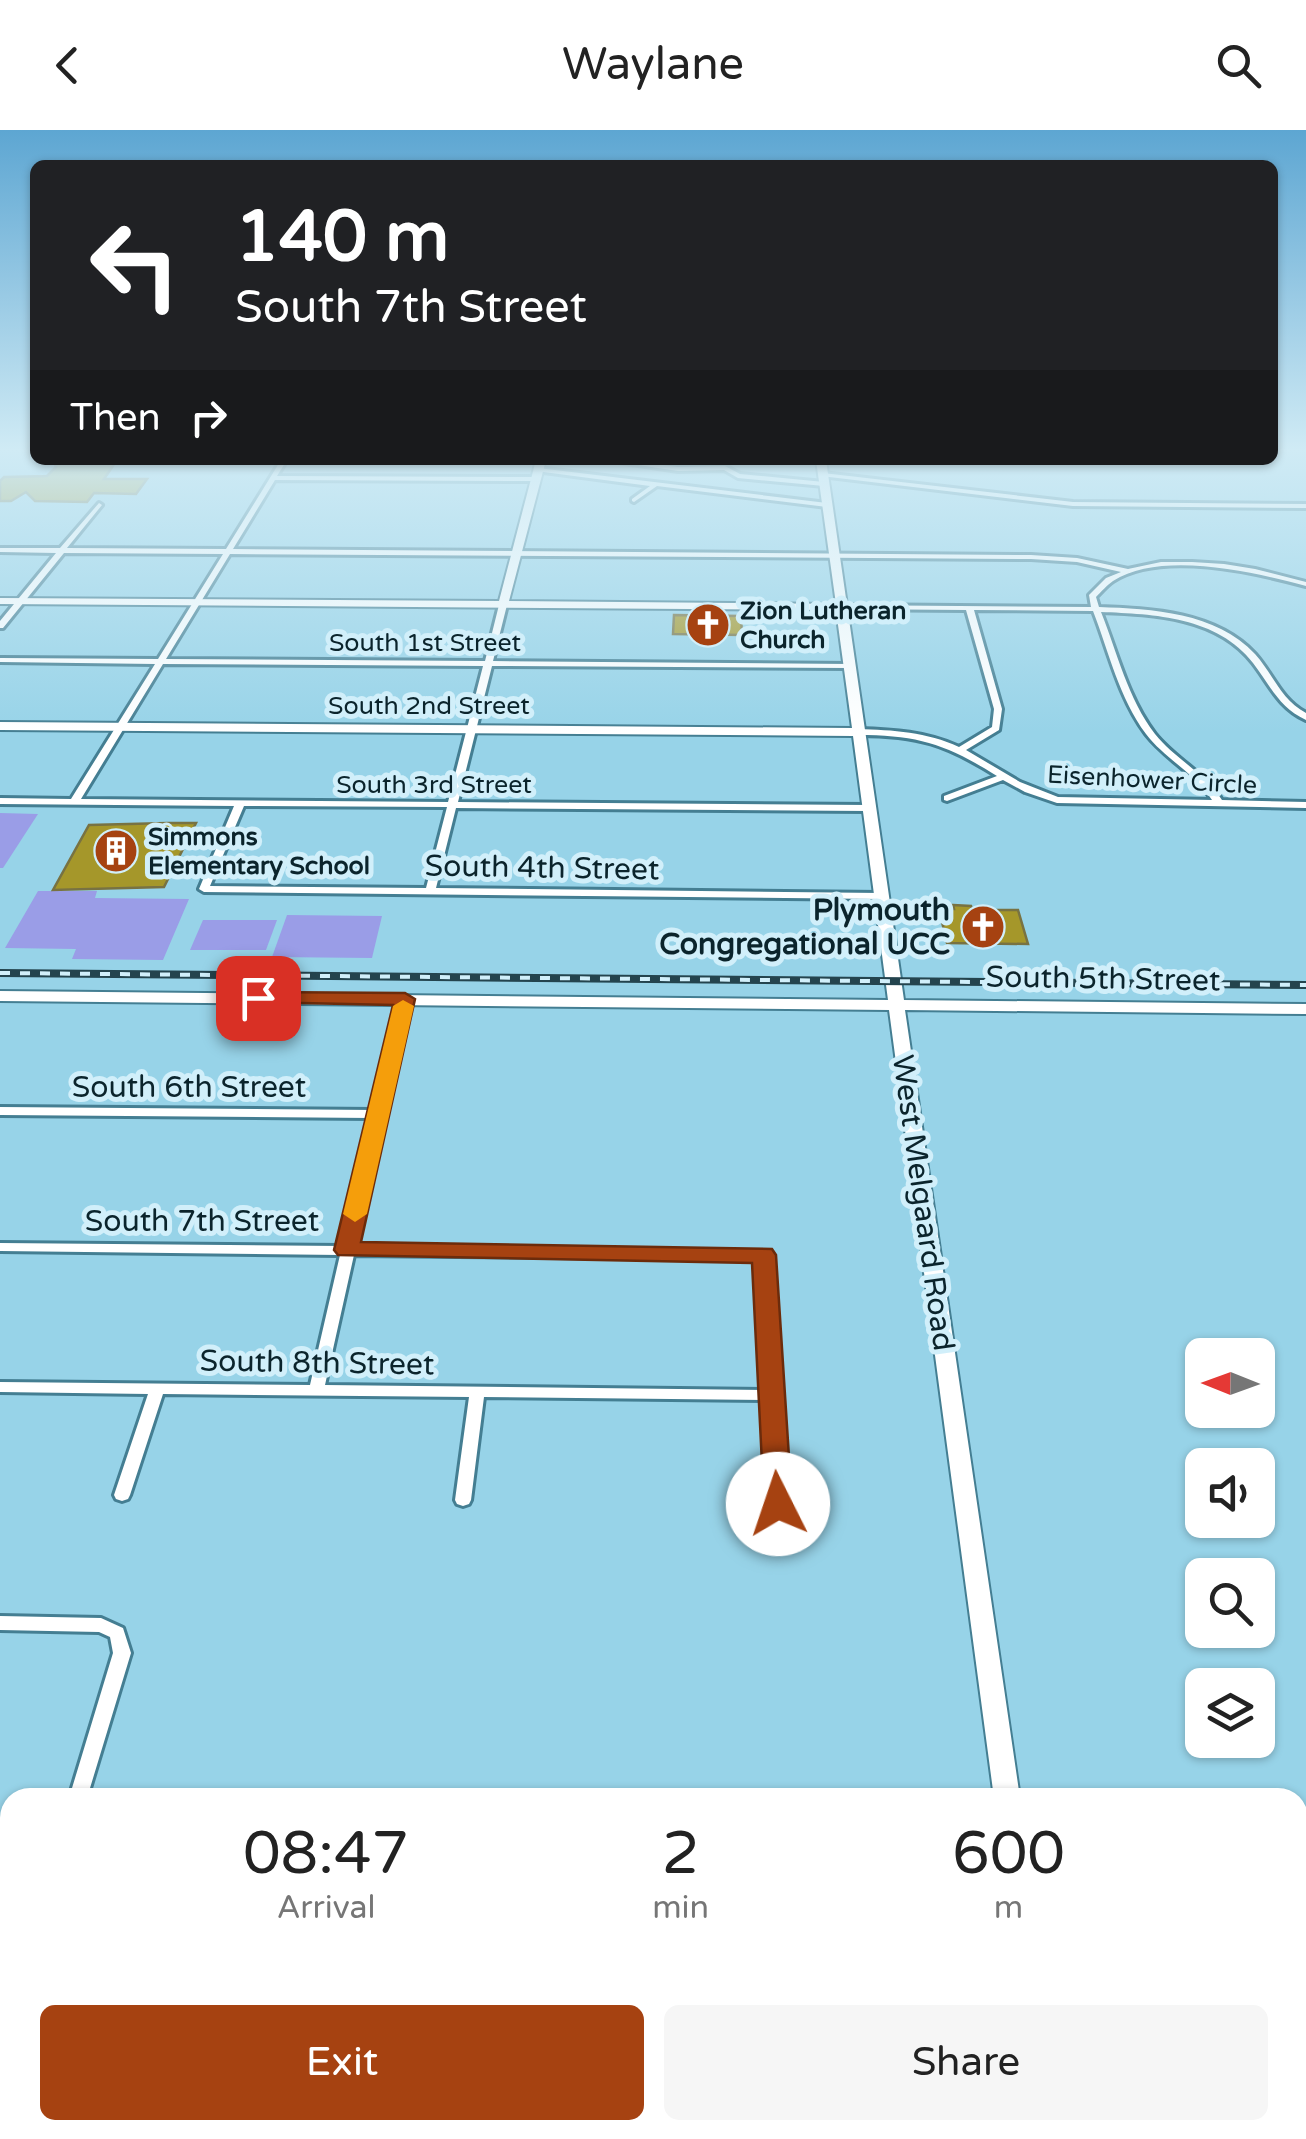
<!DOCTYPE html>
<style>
:root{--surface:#fff;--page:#f6f6f6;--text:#222;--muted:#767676;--accent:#a64211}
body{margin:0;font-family:"Varela Round",sans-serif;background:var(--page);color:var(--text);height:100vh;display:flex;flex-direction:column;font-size:38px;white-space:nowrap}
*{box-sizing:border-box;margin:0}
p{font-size:32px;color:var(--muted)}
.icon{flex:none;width:55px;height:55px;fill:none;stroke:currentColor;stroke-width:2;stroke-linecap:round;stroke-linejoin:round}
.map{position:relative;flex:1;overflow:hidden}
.sheet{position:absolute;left:0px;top:1658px;width:1308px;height:352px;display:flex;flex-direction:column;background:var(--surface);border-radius:30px 30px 0 0;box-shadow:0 2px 8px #0004}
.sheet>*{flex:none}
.guide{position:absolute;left:30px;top:30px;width:1248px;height:305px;border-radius:15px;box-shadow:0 2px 8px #0004;background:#202124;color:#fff;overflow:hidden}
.needle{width:65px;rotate:271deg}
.buttons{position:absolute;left:1185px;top:1208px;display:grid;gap:20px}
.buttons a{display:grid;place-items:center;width:90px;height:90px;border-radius:15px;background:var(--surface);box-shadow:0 2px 8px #0004;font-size:50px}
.pin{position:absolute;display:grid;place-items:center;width:85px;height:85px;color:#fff;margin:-42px;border-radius:20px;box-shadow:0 5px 15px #0006}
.me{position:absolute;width:110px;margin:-55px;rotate:356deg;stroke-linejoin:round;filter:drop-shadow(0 0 8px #0008)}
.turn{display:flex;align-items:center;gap:35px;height:210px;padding:0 40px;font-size:45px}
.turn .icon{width:130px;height:130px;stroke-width:2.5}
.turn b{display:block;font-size:70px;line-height:85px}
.then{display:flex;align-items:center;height:95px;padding:0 40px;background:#0003;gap:20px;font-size:38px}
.eta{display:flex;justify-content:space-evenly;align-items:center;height:170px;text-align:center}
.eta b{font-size:60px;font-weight:600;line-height:70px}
.cta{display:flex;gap:20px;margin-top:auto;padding:20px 40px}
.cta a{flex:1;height:115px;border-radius:15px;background:var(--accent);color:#fff;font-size:40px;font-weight:600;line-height:115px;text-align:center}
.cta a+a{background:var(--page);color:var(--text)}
header{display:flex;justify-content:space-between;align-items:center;height:130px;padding:0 40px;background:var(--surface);font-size:45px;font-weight:600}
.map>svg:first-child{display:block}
</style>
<header><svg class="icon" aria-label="back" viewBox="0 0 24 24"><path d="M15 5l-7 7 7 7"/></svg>Waylane<svg class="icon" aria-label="search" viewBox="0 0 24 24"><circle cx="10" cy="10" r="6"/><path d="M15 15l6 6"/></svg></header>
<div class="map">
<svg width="1306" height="2009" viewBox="0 0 1306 2009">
<rect width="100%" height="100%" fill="#97d3e8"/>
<g fill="#9a9de7">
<path d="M0,683l38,1 -35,54h-3z"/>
<path d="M38,761h59l-2,7 94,1 -26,61 -91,-1 4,-10 -71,-1z"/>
<path d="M287,785l95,1 -10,42 -100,-1z"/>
<path d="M203,790h74l-11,30h-76z"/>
</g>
<g fill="#a5972a" stroke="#787242" stroke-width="2.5">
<path d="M53,330h64l-13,19h43l-11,15 -42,-1 -7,9 -52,-1 -9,-9 -15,9h-11v-20l4,-4 43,-1 9,-9z"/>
<path d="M674,485l67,1 1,19 -69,-1z"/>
<path d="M168,693h28l-32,64 -111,3 36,-65z"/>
<path d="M953,775l18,1 1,4h46l10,34 -81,-1 -8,-34h15z"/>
</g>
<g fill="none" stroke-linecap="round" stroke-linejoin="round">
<defs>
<g id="street">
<path d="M281,330h6l-10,16 259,1 3,2 -3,2 -261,-1 -42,69 798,6 46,3 51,11 33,-7h31l32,2 31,5 51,13v4c-52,-14 -145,-36 -193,-5 -6,4 -12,11 -17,16l3,10c53,2 117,5 156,47 18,20 26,46 51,59v7c-27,-12 -36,-35 -53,-57 -35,-46 -99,-49 -152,-51 16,40 27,87 54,122 20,25 49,38 67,66l84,2v6l-249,-5 -32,-11 -22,-12 -56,21 -3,-1v-4l53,-20c-51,-32 -79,-41 -139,-41l-4,-3 4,-3c35,1 69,3 101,18l33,-20 2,-18 -28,-99 -124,-1h-3v-4l252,2 -2,-12 17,-17 15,-6 -44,-10 -46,-3 -801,-5 -64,105 319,2 14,-56 4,-2 4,2 -14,56 357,3 4,2 -4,2 -358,-2 -34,136 410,3 5,3 -5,3 -412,-3 -20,80 444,5 5,3 -5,3 -676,-7 -5,-3 35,-83 -234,-2v-6l71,1 84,-135 -155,-2v-4l158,1 65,-105 -159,-1 -61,75h-3v-7l56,-68 -56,-1v-4h60l39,-45 3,2 -35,43 159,1zM974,480l119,1c16,41 26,87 53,123 19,25 49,39 66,66l-154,-3 -38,-15 -54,-32 33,-20 3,-21zM163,534l320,2 -35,136 -367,-3zM244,676l203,1 -21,81 -216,-2z"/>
<path d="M605,330h18l55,7 47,-1 15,8 84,8 3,2 -3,2 -86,-8 -14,-8 -46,1z"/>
<path d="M538,338l289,35 3,2 -3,2 -170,-21 -23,16 -2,-1v-2l18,-13 -114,-15v-2z"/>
<path d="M823,343l250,29 233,2v4l-233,-2 -252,-30 -1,-1z"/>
<path d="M405,866l6,3 -55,247 413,6 2,3 15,249 -2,4 -6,2 -6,-2 -2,-4 -5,-104 -281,-3 -13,103 -2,4 -6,2 -6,-2 -2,-4 14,-103 -306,-3 -33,101 -2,4 -6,2 -6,-2 -2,-4 34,-101 -148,-2v-10l310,3 30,-130 -340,-4v-8l342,3 30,-128 -372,-3v-8l374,3 25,-111zM354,1125l403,4 7,131 -439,-5z"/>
<path d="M0,1486l101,2 22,10 8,25 -44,145h-18l44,-145 -3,-16 -11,-5 -99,-2z"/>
<path d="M10,1880v43l-3,6 -7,3v-43l3,-6z"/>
</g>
<g id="secondary">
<path d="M536,330h10l-37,141 327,3 -20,-144h10l78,540 402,4v10l-401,-4 115,788h-26l-105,-788 -889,-9v-10l888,9 -35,-264 -853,-6v-8l852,6 -16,-118 -836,-6v-6l499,3z"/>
<path d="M1039,2000h30l1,9h-30z"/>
</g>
</defs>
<use href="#street" stroke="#447e92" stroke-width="6"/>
<use href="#secondary" stroke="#447e92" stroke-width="4"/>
<use href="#street" fill="#fff" fill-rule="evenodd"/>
<use href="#secondary" fill="#fff" fill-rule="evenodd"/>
<defs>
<path id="rail" d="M0,843l1306,12"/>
</defs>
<use href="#rail" stroke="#24444e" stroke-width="8"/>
<use href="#rail" stroke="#d1effa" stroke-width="4" stroke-dasharray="10" stroke-linecap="butt"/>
</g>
<linearGradient id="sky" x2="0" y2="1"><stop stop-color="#5da6d2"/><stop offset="0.53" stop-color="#d0ebf5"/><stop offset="1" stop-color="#d0ebf5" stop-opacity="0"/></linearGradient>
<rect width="1306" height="603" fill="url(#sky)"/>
<path fill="#a64211" stroke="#6c2b0b" stroke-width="2.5" d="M258,862l147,1 10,6 -54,243 411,7 4,6 16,249 -4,8 -10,3 -10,-3 -4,-8 -12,-241 -414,-8 -4,-5 59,-245 -143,-3 -3,-4z"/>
<path fill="#f59e0b" d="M403,870l11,6 -47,208 -12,8 -12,-8 50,-208z"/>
<defs>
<symbol id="church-disc" viewBox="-11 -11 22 22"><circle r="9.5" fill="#a64211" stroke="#d1effa"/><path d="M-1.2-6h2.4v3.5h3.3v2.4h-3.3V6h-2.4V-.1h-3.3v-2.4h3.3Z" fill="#fff"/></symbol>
<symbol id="building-disc" viewBox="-11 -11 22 22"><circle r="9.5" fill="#a64211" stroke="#d1effa"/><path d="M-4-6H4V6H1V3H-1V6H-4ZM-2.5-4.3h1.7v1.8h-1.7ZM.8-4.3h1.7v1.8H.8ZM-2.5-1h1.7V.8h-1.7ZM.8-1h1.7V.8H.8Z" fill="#fff"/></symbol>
</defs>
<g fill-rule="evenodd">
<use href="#church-disc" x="683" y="470" width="50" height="50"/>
<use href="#building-disc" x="91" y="696" width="50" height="50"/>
<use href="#church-disc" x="958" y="772" width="50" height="50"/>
</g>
<g text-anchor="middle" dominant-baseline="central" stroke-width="10" stroke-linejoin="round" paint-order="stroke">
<g font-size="25" font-weight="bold" fill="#0b242c" stroke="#d1effa" text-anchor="start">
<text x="740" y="481">Zion Lutheran<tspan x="740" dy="29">Church</tspan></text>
<text x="148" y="707">Simmons<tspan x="148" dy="29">Elementary School</tspan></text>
</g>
<g font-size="25" fill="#0b242c" stroke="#d1effa">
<text x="425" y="513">South 1st Street</text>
<text x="429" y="576">South 2nd Street</text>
<text transform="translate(1152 650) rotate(3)">Eisenhower Circle</text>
<text x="434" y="655">South 3rd Street</text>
</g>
<g font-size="30" fill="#0b242c" stroke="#d1effa">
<text transform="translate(542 738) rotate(1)">South 4th Street</text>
<text transform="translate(1103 849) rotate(1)">South 5th Street</text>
<text x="189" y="957">South 6th Street</text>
<text transform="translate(923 1073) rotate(82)">West Melgaard Road</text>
<text x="202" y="1091">South 7th Street</text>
<text transform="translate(317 1233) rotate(1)">South 8th Street</text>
</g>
<g font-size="30" font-weight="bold" fill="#0b242c" stroke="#d1effa" text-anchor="end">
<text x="950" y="780">Plymouth<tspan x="950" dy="34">Congregational UCC</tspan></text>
</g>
</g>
</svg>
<div class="buttons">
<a><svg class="needle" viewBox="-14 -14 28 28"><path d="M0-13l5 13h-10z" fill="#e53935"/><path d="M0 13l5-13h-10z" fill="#767676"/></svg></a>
<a><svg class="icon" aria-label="sound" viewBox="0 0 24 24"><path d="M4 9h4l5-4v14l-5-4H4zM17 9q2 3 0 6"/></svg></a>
<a><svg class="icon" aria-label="search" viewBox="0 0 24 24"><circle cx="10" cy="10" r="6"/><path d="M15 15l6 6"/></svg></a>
<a><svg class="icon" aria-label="layers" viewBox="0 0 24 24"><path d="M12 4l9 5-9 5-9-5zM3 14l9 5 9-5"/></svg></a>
</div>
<div class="pin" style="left:258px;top:868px;background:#d93025"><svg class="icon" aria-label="arrive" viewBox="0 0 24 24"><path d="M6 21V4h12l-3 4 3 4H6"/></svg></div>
<svg class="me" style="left:778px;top:1374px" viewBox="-20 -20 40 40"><circle r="19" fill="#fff"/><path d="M0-13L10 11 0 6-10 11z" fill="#a64211"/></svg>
<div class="guide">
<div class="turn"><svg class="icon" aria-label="left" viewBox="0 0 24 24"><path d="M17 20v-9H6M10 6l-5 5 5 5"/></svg><div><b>140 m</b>South 7th Street</div></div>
<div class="then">Then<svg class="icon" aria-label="right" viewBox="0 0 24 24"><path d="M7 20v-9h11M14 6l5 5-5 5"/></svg></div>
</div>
<section class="sheet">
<div class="eta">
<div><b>08:47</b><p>Arrival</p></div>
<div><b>2</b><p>min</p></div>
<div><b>600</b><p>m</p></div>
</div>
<div class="cta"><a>Exit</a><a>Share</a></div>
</section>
</div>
